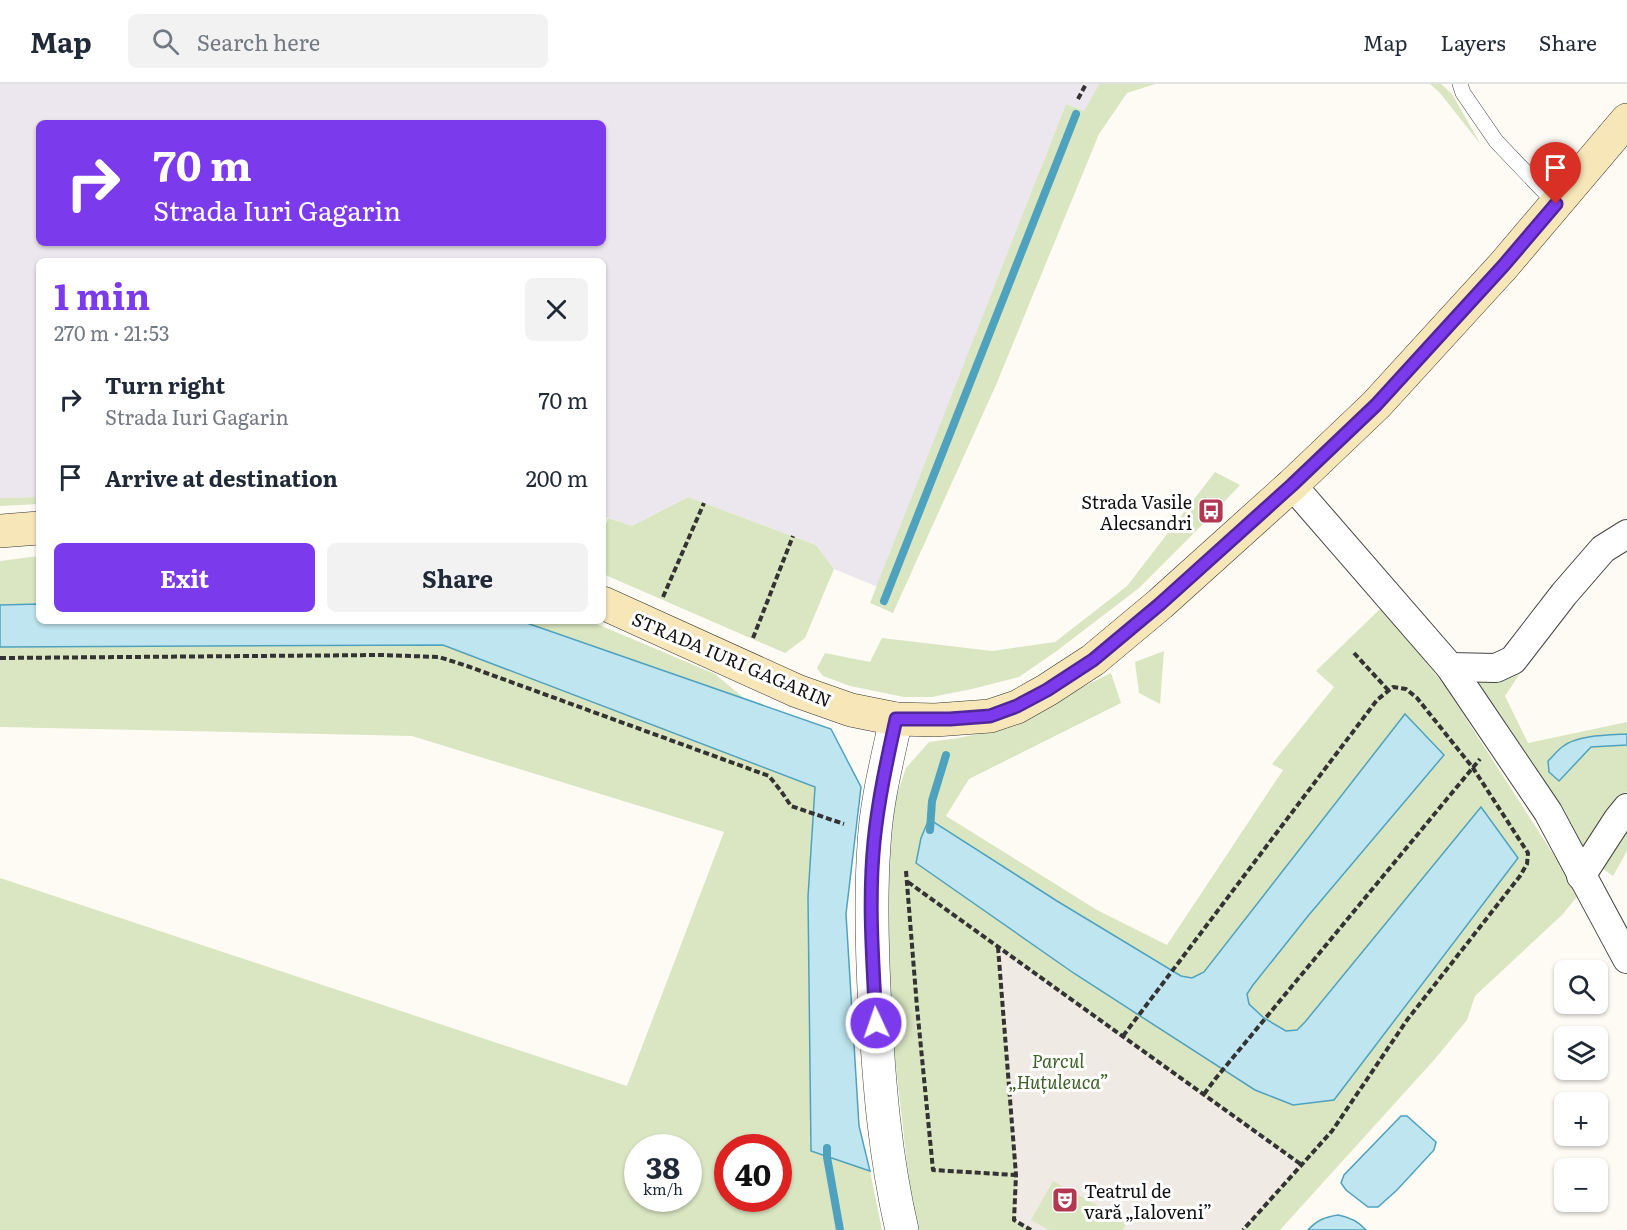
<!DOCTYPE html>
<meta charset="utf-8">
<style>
:root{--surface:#fff;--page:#f2f2f3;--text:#1f2937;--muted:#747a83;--line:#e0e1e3;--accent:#7c3aed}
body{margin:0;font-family:Literata,serif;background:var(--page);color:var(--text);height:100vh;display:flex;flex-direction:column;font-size:22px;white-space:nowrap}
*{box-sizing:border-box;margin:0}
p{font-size:20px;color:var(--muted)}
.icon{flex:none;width:33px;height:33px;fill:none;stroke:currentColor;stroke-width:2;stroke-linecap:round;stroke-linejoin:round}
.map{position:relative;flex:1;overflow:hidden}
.drawer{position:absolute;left:36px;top:174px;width:570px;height:366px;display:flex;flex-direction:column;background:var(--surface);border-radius:9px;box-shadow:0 2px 4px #0004}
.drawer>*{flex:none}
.hud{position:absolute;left:36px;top:36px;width:570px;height:126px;border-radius:9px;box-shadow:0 2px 4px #0004;background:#7c3aed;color:#fff;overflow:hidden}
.buttons{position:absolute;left:1554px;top:876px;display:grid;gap:12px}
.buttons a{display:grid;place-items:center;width:54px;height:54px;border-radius:9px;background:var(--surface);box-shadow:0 2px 4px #0004;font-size:30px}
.speed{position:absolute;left:624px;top:1050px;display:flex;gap:12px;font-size:30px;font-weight:700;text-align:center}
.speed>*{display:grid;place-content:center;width:78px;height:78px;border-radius:50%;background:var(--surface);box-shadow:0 2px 4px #0004;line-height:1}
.speed small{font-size:15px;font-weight:400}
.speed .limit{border:9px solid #d22;background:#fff;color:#111}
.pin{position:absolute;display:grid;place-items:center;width:51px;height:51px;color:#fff;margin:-62px -26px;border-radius:50% 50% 50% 0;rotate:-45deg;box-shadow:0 0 6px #0007}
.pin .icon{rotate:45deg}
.me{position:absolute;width:66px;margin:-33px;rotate:357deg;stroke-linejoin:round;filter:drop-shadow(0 0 4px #0008)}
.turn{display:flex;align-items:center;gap:21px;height:126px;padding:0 18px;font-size:27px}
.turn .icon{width:78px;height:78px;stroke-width:2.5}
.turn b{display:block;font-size:42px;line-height:51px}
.round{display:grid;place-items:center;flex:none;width:63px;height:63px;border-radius:9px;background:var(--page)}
.head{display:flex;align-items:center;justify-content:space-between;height:102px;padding:0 18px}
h1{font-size:36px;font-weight:700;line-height:45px;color:var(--accent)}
.action{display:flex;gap:12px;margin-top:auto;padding:12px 18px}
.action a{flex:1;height:69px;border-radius:9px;background:var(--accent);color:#fff;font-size:24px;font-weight:700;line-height:69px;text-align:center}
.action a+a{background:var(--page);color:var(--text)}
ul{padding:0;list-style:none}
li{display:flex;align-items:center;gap:18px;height:78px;padding:0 18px}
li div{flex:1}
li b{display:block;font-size:22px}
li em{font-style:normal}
header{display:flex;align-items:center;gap:36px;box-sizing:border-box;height:84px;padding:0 30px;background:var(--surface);border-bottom:2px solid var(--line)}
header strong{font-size:28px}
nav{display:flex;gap:33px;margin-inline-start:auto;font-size:21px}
.search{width:420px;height:54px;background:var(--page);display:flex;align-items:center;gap:15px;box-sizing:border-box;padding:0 21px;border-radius:9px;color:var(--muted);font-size:22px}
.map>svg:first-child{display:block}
</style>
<header>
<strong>Map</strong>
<div class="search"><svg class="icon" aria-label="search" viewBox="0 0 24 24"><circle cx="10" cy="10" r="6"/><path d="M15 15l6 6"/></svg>Search here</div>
<nav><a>Map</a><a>Layers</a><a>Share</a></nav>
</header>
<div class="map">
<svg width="1627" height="1146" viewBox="0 0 1627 1146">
<rect width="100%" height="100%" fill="#fefbf5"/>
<path fill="#ece7ee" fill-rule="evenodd" d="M0,0h1099l-15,27 -18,-7 -188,483 -44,-18 -18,-24 -128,-48 -56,29 -29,-10v-255h-564v236l-39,1zM39,39h564v120h-564z"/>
<g fill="#dae6c2" fill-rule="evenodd">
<path d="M1099,0h56l-28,9 -28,41 -103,251 -103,228 -23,-10 196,-499 18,7z"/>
<path d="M1430,0h11l11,10 29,51 -41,-52z"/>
<path d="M1215,388l25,13 -32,34 -69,69 -81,62 -39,27 -47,12 -40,8h-28l-54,-11 -27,-10 -6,-8 8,-15 45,9 12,-24 110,13 63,-9 72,-56z"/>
<path d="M39,413v7l-39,2v-8z"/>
<path d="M688,413l128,48 18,24 -29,69 -20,15 -182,-79v-40l5,-16 24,8z"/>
<path d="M39,472v48l-39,1v-44z"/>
<path d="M1382,523l63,79 134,208 -16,20 -88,82 -8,24 -33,40 -154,170h-362l-8,-40 -24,-212 -1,-100 6,-65 15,-45 23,-26 29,-4 35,-7 118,-58 10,30 -152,76 -23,37 151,94 70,35 116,-175 -11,-6 62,-77 -18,-16z"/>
<path d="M521,537h69l125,53 30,25z"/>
<path d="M443,561l372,142 -7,110 3,254 59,20 12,59h-882v-352l627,208 97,-254 -312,-96 -412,-9v-80zM638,1064h50v50h-50zM728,1064h50v50h-50z"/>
<path d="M1164,567l-4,53 -21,-11 -4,-31z"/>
<path d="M1521,588l-16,24 23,47 99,-21v69l-14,15 -31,48 -111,-172z"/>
<path d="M1627,735v32l-14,25 -15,-11z"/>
</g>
<path fill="#efeae3" d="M998,863l304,218 -59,65h-120l4,-8 -74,-41 -22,39 18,10h-18l-17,-10 2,-45z"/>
<g fill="#bfe5f0" stroke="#4fa2be" stroke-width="1.5">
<path d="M39,520v17h482l310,108 30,58 -15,127 13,212 11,45 -59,-20 -3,-254 7,-110 -372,-142 -443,2v-42z"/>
<path d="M1405,630l39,41 -136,161 -55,69 -6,9 2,10 15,14 22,13 11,-1 8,-8 176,-215 37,51 -184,242 -41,5 -38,-15 -180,-116 -159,-111 5,-25 8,-19 128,82 124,75 11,2 12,-6z"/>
<path d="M1627,650v11l-36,2 -32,34 -10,-9 -1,-11c5,-5 9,-10 14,-14 14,-12 47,-12 65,-13z"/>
<path d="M1401,1032h6l29,26 -2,8 -37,40 -19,17h-10l-22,-17 -5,-7 3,-8z"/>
<path d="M1338,1131c12,2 20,6 28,15h-58c9,-10 17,-13 30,-15z"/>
</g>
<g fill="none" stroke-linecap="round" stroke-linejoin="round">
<g stroke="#4fa2be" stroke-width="8">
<path d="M884,517l192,-487"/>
<path d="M930,746l2,-29 14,-46"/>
<path d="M827,1064v9l13,73"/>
</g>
<defs>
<path id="service" d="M1460,0l3,9 33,48 60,63"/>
<g id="minor">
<path d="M1292,401l158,182 98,145 79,147"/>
<path d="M1450,583l46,1 17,-8 51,-66 39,-45 24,-15"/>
<path d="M1581,792l37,-57 9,-11"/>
</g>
<path id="tertiary" d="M896,635c-9,42 -20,84 -22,126 -4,55 -2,109 1,164 4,74 10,148 27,221"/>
<g id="secondary">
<path d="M0,447l39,-3"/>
<path d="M603,519l194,88 54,19 45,9 39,1 55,-4 27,-9 30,-17 46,-30 67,-56 132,-119 84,-80 128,-140 123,-145"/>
</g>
</defs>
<use href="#service" stroke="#444" stroke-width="16"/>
<use href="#minor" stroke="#444" stroke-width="30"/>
<use href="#tertiary" stroke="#444" stroke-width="34"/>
<use href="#secondary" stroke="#333" stroke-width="34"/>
<g stroke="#333" stroke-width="4" stroke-dasharray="6 3" stroke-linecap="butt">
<path d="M1078,15l8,-15"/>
<path d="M663,513l41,-94"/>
<path d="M753,554l40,-102"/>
<path d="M1354,569l35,38"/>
<path d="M0,574l381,-3 58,2 28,9 302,110 12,15 10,15 53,18"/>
<path d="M906,787l11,136 16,163 83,5"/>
<path d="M908,798l394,283"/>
<path d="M998,863l18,228 -2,45 17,10"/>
<path d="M1123,952l254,-336 16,-13 13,2 11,9 56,70 55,85 -1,11 -7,12 -113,144 -75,111 -89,99"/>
<path d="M1204,1010l12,-16 264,-319"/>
</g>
<use href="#service" stroke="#fff" stroke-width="15"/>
<use href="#minor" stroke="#fff" stroke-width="28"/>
<use href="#tertiary" stroke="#fff" stroke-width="33"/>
<use href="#secondary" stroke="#f6e6b8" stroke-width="33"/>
</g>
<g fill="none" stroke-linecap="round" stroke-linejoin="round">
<defs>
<path id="route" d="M876,939c-3,-60 -8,-121 -2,-181 4,-41 13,-82 22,-123h54l40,-3 27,-10 30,-16 46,-30 67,-56 132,-119 84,-80 128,-140 52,-61"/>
</defs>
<use href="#route" stroke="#51269a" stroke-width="15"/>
<use href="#route" stroke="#7c3aed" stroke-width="10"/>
</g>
<defs>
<symbol id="bus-square" viewBox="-11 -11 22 22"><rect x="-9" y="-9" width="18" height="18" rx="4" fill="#b13850" stroke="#fff"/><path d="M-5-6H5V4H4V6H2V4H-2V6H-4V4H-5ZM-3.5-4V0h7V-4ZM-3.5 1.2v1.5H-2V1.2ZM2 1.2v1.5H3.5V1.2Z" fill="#fff"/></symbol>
<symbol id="theatre-square" viewBox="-11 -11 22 22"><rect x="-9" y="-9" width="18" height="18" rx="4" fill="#b13850" stroke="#fff"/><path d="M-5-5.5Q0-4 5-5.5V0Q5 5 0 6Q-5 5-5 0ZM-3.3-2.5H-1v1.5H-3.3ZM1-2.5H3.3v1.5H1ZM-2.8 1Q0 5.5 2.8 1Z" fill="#fff"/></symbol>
</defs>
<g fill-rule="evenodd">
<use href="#bus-square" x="1196" y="412" width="30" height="30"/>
<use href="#theatre-square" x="1050" y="1101" width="30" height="30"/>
</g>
<g text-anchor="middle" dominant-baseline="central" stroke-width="6" stroke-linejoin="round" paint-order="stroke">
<g font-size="18" fill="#111" stroke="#fff" text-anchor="end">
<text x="1192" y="417">Strada Vasile<tspan x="1192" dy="21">Alecsandri</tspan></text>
<text x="1084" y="1106" text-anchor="start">Teatrul de<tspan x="1084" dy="21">vară „Ialoveni”</tspan></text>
</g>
<g font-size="18" fill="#111" stroke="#fff">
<text transform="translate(732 575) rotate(23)">STRADA IURI GAGARIN</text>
</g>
<g font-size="18" font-style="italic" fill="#3c6227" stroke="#fff">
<text x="1058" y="976">Parcul<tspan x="1058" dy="21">„Huțuleuca”</tspan></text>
</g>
</g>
</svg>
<div class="buttons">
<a><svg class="icon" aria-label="search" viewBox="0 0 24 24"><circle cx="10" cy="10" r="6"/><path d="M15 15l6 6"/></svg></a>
<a><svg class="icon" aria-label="layers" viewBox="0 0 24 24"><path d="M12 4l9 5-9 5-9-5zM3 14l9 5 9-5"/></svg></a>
<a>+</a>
<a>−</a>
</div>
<div class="speed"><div>38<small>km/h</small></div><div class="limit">40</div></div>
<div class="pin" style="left:1556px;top:120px;background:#d93025"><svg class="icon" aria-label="arrive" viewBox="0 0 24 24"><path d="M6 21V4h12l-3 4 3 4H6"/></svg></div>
<svg class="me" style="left:876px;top:939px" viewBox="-20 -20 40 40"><circle r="17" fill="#7c3aed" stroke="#fff" stroke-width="3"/><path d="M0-11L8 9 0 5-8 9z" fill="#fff"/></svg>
<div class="hud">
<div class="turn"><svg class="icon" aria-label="right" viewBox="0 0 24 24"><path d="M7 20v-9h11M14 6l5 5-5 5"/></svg><div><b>70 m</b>Strada Iuri Gagarin</div></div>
</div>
<section class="drawer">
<div class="head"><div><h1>1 min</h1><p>270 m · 21:53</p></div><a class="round"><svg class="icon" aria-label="close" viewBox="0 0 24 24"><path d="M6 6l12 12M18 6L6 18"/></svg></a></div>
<ul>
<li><svg class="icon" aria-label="right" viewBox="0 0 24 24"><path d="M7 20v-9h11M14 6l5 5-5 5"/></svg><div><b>Turn right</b><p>Strada Iuri Gagarin</p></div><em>70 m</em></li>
<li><svg class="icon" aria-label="arrive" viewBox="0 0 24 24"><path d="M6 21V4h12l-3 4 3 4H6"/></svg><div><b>Arrive at destination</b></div><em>200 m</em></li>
</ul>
<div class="action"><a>Exit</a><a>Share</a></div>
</section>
</div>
